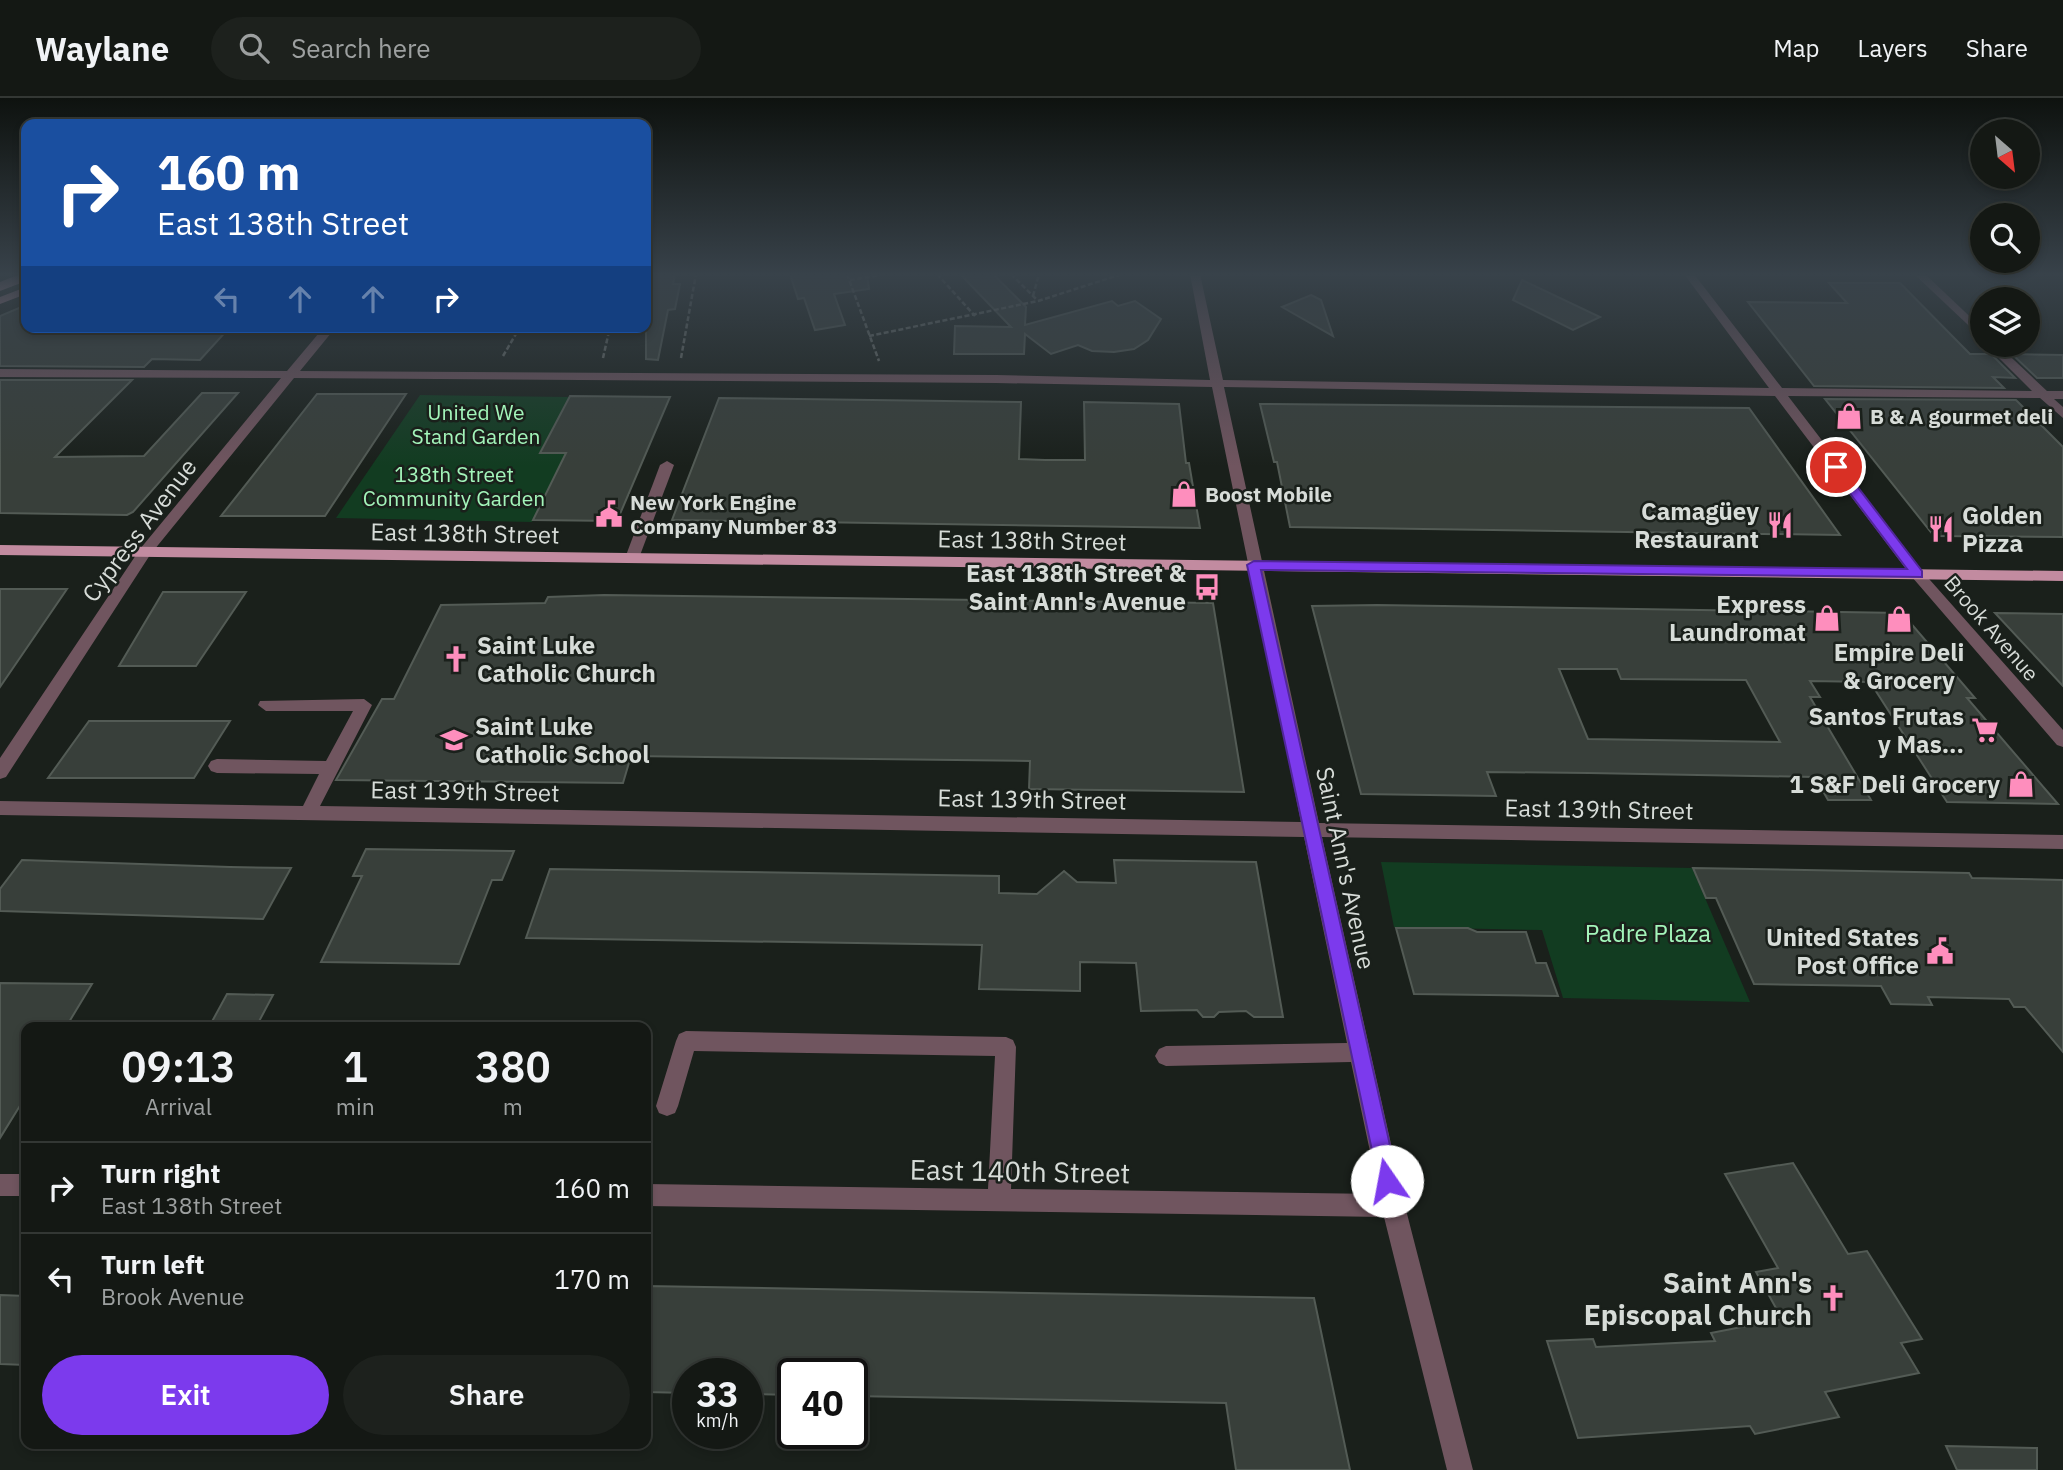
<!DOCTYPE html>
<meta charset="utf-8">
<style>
:root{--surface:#141814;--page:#1d211d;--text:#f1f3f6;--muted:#9da0a0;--line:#333734;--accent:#7c3aed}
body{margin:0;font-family:"IBM Plex Sans",sans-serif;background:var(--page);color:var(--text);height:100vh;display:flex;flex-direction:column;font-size:26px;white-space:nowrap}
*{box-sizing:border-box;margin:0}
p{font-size:23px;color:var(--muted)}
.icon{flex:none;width:38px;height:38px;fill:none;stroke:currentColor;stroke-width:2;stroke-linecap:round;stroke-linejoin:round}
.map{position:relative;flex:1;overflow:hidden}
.panel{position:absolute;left:21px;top:924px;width:630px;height:427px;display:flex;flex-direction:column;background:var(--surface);border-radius:14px;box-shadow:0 4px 10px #0003,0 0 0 2px var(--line)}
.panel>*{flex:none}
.hud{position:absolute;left:21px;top:21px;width:630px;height:214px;border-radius:14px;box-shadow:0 4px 10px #0003,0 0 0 2px var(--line);background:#1a4fa0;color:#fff;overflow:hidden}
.needle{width:46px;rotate:152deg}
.buttons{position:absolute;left:1970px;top:21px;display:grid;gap:14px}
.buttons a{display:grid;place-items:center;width:70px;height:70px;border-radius:50%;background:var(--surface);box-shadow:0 4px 10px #0003,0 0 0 2px var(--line);font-size:35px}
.speed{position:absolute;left:672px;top:1260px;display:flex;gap:14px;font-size:35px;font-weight:700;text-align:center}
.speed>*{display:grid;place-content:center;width:91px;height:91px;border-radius:50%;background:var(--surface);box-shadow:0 4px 10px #0003,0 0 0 2px var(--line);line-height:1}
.speed small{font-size:18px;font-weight:400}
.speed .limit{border:4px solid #111;border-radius:10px;background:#fff;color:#111}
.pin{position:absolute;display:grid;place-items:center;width:60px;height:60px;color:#fff;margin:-30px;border:4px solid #fff;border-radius:50%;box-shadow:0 2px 7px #0007}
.me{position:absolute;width:77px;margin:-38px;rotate:348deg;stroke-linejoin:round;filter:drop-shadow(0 0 5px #0008)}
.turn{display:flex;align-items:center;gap:24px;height:147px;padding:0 21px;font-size:32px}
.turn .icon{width:91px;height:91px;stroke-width:2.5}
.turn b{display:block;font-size:49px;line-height:60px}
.lanes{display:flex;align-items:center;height:66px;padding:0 21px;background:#0003;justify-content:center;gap:35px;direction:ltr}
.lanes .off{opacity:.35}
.eta{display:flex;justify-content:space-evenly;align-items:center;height:119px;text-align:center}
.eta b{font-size:42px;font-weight:600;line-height:49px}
.action{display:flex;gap:14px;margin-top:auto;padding:14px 21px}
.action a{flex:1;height:80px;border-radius:42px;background:var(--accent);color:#fff;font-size:28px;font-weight:600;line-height:80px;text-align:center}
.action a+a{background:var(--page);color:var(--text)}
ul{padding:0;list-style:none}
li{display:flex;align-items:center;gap:21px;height:91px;padding:0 21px;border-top:2px solid var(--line)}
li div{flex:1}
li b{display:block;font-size:26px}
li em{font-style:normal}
header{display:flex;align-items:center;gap:42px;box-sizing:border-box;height:98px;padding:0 35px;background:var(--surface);border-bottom:2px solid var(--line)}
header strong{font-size:33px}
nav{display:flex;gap:38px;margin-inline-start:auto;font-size:24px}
.search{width:490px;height:63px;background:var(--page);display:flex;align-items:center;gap:18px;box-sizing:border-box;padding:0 24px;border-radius:38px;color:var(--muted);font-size:26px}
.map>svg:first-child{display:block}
</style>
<header>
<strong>Waylane</strong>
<div class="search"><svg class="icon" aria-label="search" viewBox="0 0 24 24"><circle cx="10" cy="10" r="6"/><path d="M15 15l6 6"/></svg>Search here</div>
<nav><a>Map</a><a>Layers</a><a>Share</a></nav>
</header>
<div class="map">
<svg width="2063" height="1372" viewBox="0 0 2063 1372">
<rect width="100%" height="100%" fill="#1a201b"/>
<g fill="#123c21">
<path d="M420,297l149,2 -29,55 26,1 -34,69 -196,-4z"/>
<path d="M1381,764l311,6 58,134 -187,-4 -21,-68 -148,-3z"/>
</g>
<g fill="#383f3a" stroke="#535b55" stroke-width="2" fill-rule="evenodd">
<path d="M646,176h29l-2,10h7l-5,25 -7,1 -10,50 -12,-1z"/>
<path d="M790,176h77l2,15 -35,5 11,31 -30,5 -11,-32 -6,1z"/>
<path d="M960,176h33l33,33 -1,18 87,-24 6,5 17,-5 26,18 -13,21 -14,9 -20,3 -22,-1 -14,-6 -27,9 -26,-20 -1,20h-70l1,-28 56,1z"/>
<path d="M1522,182l78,37 -27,13 -60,-30z"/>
<path d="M1829,185h71l70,71h21l24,24 -22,-1 11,11 -190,-2 -66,-84 99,1z"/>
<path d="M1311,197l10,5 12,36 -51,-29z"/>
<path d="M26,207v22h204l-30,33 -48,-1 -8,8 -144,-1v-50z"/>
<path d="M2012,256l51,1v23h-26z"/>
<path d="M0,282h132l-77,77 89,-1 58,-63h36l-105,119 -6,3 -127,-2z"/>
<path d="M317,296h89l-81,122h-104z"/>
<path d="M570,298l100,1 -53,124 -84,-1 33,-67h-26z"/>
<path d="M719,300l302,4 -2,57 26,1h40l-1,-58 95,2 7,59h3l11,65 -528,-8z"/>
<path d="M1825,301l191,1 47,47v90l-129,-1z"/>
<path d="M1260,306l489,4 91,127 -550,-8 -13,-65h-3z"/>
<path d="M0,491h67l-67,98z"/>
<path d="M163,494h83l-50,74h-77z"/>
<path d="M604,497l609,8 31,189 -215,-3 1,-28 -158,-2 -241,-3 -8,27 -287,-3 46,-81h12l47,-94 104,-2 3,-6z"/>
<path d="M1377,507l525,8 73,85h-8l91,106 -111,-2 -77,-120 -60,-1 10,16h-10l61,103h-43l-13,-23 -226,-4 -102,-1 9,24 -135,-2 -49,-188zM1559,571h58l4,10 125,1 34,62 -192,-3z"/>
<path d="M1995,515l68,1v72z"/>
<path d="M89,623h141l-36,57h-146z"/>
<path d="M366,751l148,2 -12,29h-10l-33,84 -138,-2 41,-86h-9z"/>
<path d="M22,762l208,7 61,1 -28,51 -263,-8v-22z"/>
<path d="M1114,762l142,2 27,155h-29l-8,-6 -27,1 -5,5h-11l-6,-7 -56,1 -5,-48 -56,-1v29l-101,-2 3,-44 -456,-7 24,-69 449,7v17l38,1 27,-23 13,11 39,1z"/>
<path d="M1693,770l276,5 3,5 91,2v172l-38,-45h-11l-5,-8 -81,-2 4,8 -41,-1 -10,-18 -127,-2 -38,-86h-10z"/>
<path d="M1396,830h72l9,4h49l10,31h10l12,33 -144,-2z"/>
<path d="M0,885l92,1 -26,43h-40v69l-26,42z"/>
<path d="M227,896l46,1 -17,32h-47z"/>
<path d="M1793,1065l55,91 19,-3 55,88 -21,4 18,30 -94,19 14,25 -84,17 -5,-8 -172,12 -31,-97 46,-2 3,8 119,-6 -4,-8 71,-14 -26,-47 22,-4 -53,-94z"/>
<path d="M646,1188l668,12 36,172h-114l-10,-67 -374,-7v-22h-59v21l-46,-1v-20h-59v19l-42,-1z"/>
<path d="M0,1197l26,1v69l-26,-1z"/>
<path d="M1946,1348l91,2v22h-80z"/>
</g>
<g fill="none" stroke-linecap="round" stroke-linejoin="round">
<g stroke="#6c716d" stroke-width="2.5" stroke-dasharray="5 2.5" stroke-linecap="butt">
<path d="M847,176l32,87"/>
<path d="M937,176l38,42"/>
<path d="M1011,176l26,26"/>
<path d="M850,182l36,-6"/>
<path d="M1033,198l6,-22"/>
<path d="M869,238l169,-35 84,-27"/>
<path d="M503,258l17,-29"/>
<path d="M603,260l7,-31"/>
<path d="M681,260l15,-84"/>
</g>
<g fill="#70555f" fill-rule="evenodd">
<path d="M1190,176h10l23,106 546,8 -85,-114h10l88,114 250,3 -46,-46h12l49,46h16v8h-9l9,8v11l-23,-20 -252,-2 134,175 141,159v17l-6,-2 -145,-168 -137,-181 -551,-9 95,436 744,12v14l-741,-12 83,369 68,264h-26l-63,-253 -738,-11v-22l342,5 7,-133 -301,-5 -16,55 -3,7 -8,3 -8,-3 -3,-7 20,-65 3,-7 7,-3 320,6 7,3 3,7 -5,142 368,5 -28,-132 -185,4 -7,-3 -4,-7 4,-7 7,-3 181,-3 -43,-206 -1304,-22v-14l303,5 16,-32 -102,-1 -6,-2 -3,-5 3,-5 6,-2 109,2 27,-50h-87l-8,-6 2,-4 104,-2 8,6 -52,101 981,16 -89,-435 -216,-4 -702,-5 -144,177 -144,222 -6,2v-21l140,-209 141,-171 -281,-1v-8l287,2 37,-44h12l-36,44 696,4 214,5z"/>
<path d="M1914,176h11l58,55v10z"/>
<path d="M667,363l7,4 -35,93 -2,3h-10l-2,-3 35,-93z"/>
<rect x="0" y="1076" width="26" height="22"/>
</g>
<g fill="#c28ba0" fill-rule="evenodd">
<path d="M26,189v7l-26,10v-7z"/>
<path d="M0,447l2063,26v10l-2063,-26z"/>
</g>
<path fill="#e3a1ba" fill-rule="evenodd" d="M20,176h6v7l-26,10v-9z"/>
</g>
<linearGradient id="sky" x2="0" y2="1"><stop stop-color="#0e120f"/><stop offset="0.48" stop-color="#38424a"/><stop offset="1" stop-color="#38424a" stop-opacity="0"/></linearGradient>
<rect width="2063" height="368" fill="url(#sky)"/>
<path fill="#7c3aed" stroke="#51269a" stroke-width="2" d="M1836,365l4,1 82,107v6l-661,-7 137,611 -3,7 -8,3 -7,-3 -133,-623 7,-4 653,8 -77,-102z"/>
<defs>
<symbol id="shop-bare" viewBox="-9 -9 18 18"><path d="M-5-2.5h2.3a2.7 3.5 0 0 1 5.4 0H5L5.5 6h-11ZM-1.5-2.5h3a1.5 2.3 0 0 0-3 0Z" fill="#fe8ebd" stroke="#1a201b" stroke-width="2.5" paint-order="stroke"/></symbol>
<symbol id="civic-bare" viewBox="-9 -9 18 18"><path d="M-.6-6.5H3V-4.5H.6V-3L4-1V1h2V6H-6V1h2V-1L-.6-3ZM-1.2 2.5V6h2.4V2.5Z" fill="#fe8ebd" stroke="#1a201b" stroke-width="2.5" paint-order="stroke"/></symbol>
<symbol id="restaurant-bare" viewBox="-9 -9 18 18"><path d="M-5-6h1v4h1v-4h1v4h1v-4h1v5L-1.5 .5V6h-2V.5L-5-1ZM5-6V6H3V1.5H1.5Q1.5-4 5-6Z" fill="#fe8ebd" stroke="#1a201b" stroke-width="2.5" paint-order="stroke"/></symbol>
<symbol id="bus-bare" viewBox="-9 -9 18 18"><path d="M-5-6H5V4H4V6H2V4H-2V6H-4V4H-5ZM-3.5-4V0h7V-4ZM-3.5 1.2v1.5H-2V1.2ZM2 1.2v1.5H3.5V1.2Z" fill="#fe8ebd" stroke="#1a201b" stroke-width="2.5" paint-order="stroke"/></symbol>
<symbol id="church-bare" viewBox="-9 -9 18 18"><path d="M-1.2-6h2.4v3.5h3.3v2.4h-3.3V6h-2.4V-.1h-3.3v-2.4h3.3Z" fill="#fe8ebd" stroke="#1a201b" stroke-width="2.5" paint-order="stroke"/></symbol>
<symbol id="supermarket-bare" viewBox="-9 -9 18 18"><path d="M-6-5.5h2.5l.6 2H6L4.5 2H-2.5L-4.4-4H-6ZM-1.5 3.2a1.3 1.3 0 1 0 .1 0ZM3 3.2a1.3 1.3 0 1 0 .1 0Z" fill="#fe8ebd" stroke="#1a201b" stroke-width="2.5" paint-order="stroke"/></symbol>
<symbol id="school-bare" viewBox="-9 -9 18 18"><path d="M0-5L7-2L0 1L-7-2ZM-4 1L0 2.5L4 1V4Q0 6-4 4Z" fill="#fe8ebd" stroke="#1a201b" stroke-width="2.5" paint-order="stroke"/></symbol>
</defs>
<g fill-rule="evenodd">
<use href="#shop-bare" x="1830" y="299" width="38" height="38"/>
<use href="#shop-bare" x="1165" y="377" width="38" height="38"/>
<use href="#civic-bare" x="590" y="397" width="38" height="38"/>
<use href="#restaurant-bare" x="1761" y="408" width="38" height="38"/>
<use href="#restaurant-bare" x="1922" y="412" width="38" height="38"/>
<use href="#bus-bare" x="1188" y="470" width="38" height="38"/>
<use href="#shop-bare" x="1808" y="501" width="38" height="38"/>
<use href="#shop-bare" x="1880" y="502" width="38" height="38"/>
<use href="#church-bare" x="437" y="542" width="38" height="38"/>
<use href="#supermarket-bare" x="1966" y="613" width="38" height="38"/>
<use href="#school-bare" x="435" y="623" width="38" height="38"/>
<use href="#shop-bare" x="2002" y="667" width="38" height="38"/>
<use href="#civic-bare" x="1921" y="834" width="38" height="38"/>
<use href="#church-bare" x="1814" y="1181" width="38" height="38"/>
</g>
<g text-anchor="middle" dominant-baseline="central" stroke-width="5" stroke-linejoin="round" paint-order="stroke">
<g font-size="21" fill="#a3f5ba" stroke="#1a201b">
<text x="476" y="314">United We<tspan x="476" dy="24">Stand Garden</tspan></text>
<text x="454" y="376">138th Street<tspan x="454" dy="24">Community Garden</tspan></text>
</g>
<g font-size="21" font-weight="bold" fill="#d7dcd8" stroke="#1a201b" text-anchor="start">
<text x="1870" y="318">B &amp; A gourmet deli</text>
<text x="1205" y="396">Boost Mobile</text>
<text x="630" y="404">New York Engine<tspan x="630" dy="24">Company Number 83</tspan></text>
</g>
<g font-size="21" fill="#d7dcd8" stroke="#1a201b">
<text transform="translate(1992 530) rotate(49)">Brook Avenue</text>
</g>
<g font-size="24" font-weight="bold" fill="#d7dcd8" stroke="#1a201b" text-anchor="end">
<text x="1759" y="413">Camagüey<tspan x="1759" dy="28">Restaurant</tspan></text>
<text x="1962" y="417" text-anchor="start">Golden<tspan x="1962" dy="28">Pizza</tspan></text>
<text x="1186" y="475">East 138th Street &amp;<tspan x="1186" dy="28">Saint Ann's Avenue</tspan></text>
<text x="1806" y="506">Express<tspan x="1806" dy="28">Laundromat</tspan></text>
<text x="477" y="547" text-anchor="start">Saint Luke<tspan x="477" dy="28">Catholic Church</tspan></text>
<text x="1899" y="554" text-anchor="middle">Empire Deli<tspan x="1899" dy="28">&amp; Grocery</tspan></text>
<text x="1964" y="618">Santos Frutas<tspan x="1964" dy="28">y Mas...</tspan></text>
<text x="475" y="628" text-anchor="start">Saint Luke<tspan x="475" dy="28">Catholic School</tspan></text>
<text x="2000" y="686">1 S&amp;F Deli Grocery</text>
<text x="1919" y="839">United States<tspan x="1919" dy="28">Post Office</tspan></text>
</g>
<g font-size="24" fill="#d7dcd8" stroke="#1a201b">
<text transform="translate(139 432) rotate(-53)">Cypress Avenue</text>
<text transform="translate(465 435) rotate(1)">East 138th Street</text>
<text transform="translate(1032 442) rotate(1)">East 138th Street</text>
<text transform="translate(465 693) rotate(1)">East 139th Street</text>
<text transform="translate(1032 701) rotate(1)">East 139th Street</text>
<text transform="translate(1599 711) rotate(1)">East 139th Street</text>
<text transform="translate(1346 770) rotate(78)">Saint Ann's Avenue</text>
</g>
<g font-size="24" fill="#a3f5ba" stroke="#1a201b">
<text x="1648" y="835">Padre Plaza</text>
</g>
<g font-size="28" fill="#d7dcd8" stroke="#1a201b">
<text transform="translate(1020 1073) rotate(1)">East 140th Street</text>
</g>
<g font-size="28" font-weight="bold" fill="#d7dcd8" stroke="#1a201b" text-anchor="end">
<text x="1812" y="1184">Saint Ann's<tspan x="1812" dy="32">Episcopal Church</tspan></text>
</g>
</g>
</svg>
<div class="buttons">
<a><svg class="needle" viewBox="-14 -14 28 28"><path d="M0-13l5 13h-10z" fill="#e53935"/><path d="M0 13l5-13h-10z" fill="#9da0a0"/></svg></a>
<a><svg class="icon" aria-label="search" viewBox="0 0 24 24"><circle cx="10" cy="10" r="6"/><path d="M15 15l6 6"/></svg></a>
<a><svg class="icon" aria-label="layers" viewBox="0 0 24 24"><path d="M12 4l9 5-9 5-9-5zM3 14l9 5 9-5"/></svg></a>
</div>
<div class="speed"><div>33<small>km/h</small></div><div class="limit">40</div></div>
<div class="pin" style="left:1836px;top:369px;background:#d93025"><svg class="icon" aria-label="arrive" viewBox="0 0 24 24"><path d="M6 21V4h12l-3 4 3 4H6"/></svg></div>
<svg class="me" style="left:1387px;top:1083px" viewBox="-20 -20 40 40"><circle r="19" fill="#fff"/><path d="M0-13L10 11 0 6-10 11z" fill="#7c3aed"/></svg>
<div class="hud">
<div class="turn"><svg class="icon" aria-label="right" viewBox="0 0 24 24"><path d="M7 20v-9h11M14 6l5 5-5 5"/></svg><div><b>160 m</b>East 138th Street</div></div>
<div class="lanes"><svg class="icon off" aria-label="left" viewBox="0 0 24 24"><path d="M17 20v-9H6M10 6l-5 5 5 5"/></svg><svg class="icon off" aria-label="ahead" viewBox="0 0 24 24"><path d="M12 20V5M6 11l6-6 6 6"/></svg><svg class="icon off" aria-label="ahead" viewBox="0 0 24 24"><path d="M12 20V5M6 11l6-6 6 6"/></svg><svg class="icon" aria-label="right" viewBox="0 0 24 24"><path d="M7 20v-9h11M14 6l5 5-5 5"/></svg></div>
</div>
<section class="panel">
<div class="eta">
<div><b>09:13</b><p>Arrival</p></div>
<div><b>1</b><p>min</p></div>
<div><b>380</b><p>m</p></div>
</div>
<ul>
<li><svg class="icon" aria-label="right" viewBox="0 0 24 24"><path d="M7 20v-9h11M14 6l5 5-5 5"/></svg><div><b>Turn right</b><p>East 138th Street</p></div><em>160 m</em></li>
<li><svg class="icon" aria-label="left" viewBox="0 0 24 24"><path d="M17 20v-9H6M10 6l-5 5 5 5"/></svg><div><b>Turn left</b><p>Brook Avenue</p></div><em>170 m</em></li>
</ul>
<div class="action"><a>Exit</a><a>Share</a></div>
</section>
</div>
